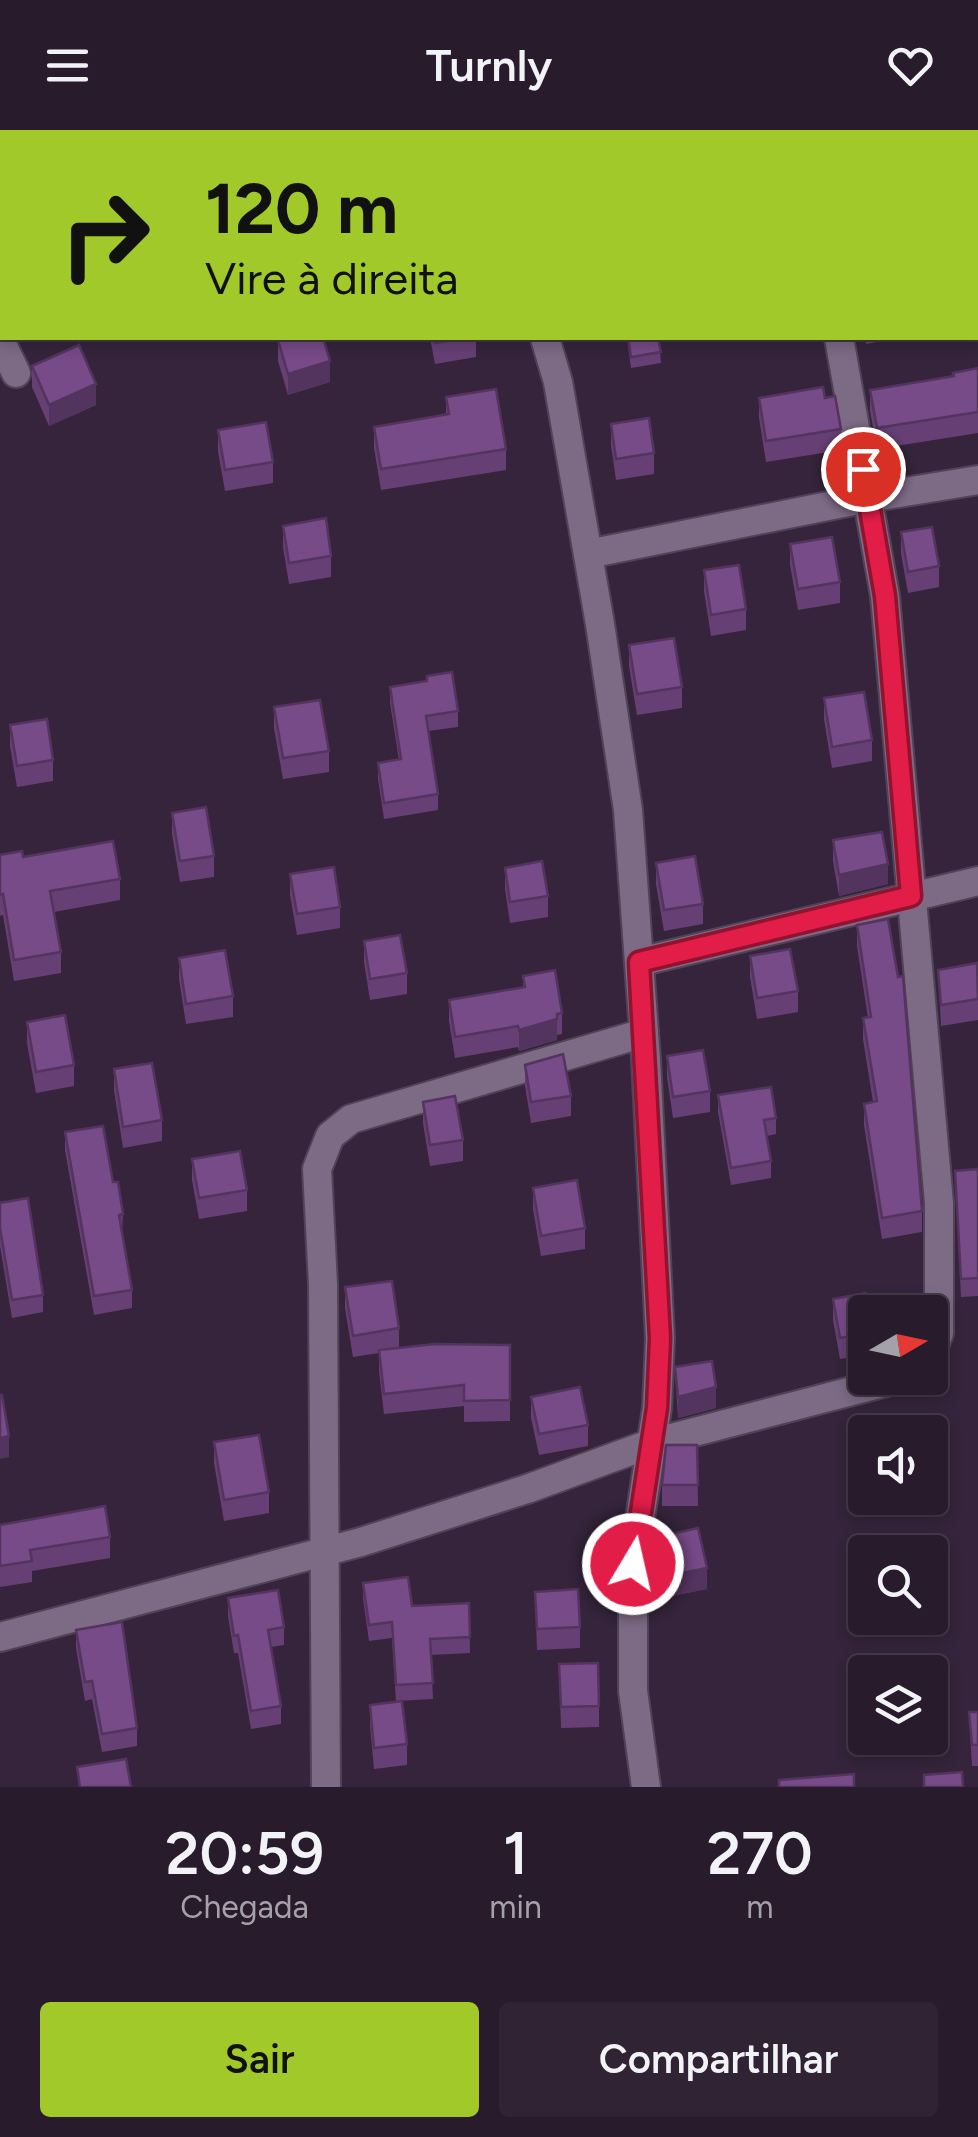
<!DOCTYPE html>
<html lang="pt">
<meta charset="utf-8">
<style>
:root{--surface:#281b2c;--page:#302434;--text:#f1f3f6;--muted:#a5a1a9;--line:#443948;--accent:#a1c92a}
body{margin:0;font-family:Figtree,sans-serif;background:var(--page);color:var(--text);height:100vh;display:flex;flex-direction:column;font-size:38px;white-space:nowrap}
*{box-sizing:border-box;margin:0}
p{font-size:32px;color:var(--muted)}
.icon{flex:none;width:55px;height:55px;fill:none;stroke:currentColor;stroke-width:2;stroke-linecap:round;stroke-linejoin:round}
.map{position:relative;height:1657px;overflow:hidden}
.panel{display:flex;flex-direction:column;background:var(--surface);flex:1}
.panel>*{flex:none}
.guide{position:absolute;left:0px;top:0px;width:980px;height:210px;box-shadow:0 5px 15px #0003,0 0 0 2px var(--line);background:#a1c92a;color:#111;overflow:hidden}
.needle{width:65px;rotate:81deg}
.controls{position:absolute;left:848px;top:1165px;display:grid;gap:20px}
.controls a{display:grid;place-items:center;width:100px;height:100px;border-radius:10px;background:var(--surface);box-shadow:0 5px 15px #0003,0 0 0 2px var(--line);font-size:50px}
.pin{position:absolute;display:grid;place-items:center;width:85px;height:85px;color:#fff;margin:-42px;border:5px solid #fff;border-radius:50%;box-shadow:0 2px 10px #0007}
.me{position:absolute;width:110px;margin:-55px;rotate:9deg;stroke-linejoin:round;filter:drop-shadow(0 0 8px #0008)}
.turn{display:flex;align-items:center;gap:35px;height:210px;padding:0 40px;font-size:45px}
.turn .icon{width:130px;height:130px;stroke-width:2.5}
.turn b{display:block;font-size:70px;line-height:85px}
.eta{display:flex;justify-content:space-evenly;align-items:center;height:170px;text-align:center}
.eta b{font-size:60px;font-weight:600;line-height:70px}
.primary-button{display:flex;gap:20px;margin-top:auto;padding:20px 40px}
.primary-button a{flex:1;height:115px;border-radius:10px;background:var(--accent);color:#111;font-size:40px;font-weight:600;line-height:115px;text-align:center}
.primary-button a+a{background:var(--page);color:var(--text)}
header{display:flex;justify-content:space-between;align-items:center;height:130px;padding:0 40px;background:var(--surface);font-size:45px;font-weight:600}
.map>svg:first-child{display:block}
</style>
<header><svg class="icon" aria-label="menu" viewBox="0 0 24 24"><path d="M4 6h16M4 12h16M4 18h16"/></svg>Turnly<svg class="icon" aria-label="heart" viewBox="0 0 24 24"><path d="M12 20l-8-8c-3-5 5-10 8-4 3-6 11-1 8 4z"/></svg></header>
<div class="map">
<svg width="978" height="1657" viewBox="0 0 978 1657">
<rect width="100%" height="100%" fill="#35243b"/>
<g fill="none" stroke-linecap="round" stroke-linejoin="round">
<defs>
<g id="minor">
<path d="M473,0l1,2"/>
<path d="M697,0l1,2"/>
<path d="M840,2l7,-2"/>
<path d="M545,208l13,44 42,242 28,186 18,250 14,278 -3,70 -24,156v127l13,96"/>
<path d="M839,208l46,258 54,607v130l-9,24"/>
<path d="M0,210l16,33"/>
<path d="M588,424l280,-56 110,-18"/>
<path d="M639,832l339,-81"/>
<path d="M0,1507l361,-95 166,-53 125,-46 250,-65"/>
<path d="M326,1657l-3,-503 -6,-115 13,-33 21,-17 293,-86"/>
</g>
</defs>
<use href="#minor" stroke="#514357" stroke-width="32"/>
<use href="#minor" stroke="#7d6a85" stroke-width="28"/>
</g>
<g fill="#664075">
<path d="M430,208h46v19l-41,7z"/>
<path d="M627,208h42l-10,1 2,24 -30,5z"/>
<path d="M865,208h35l-34,6z"/>
<path d="M278,210l52,42 -42,13 -10,-34z"/>
<path d="M32,236l64,39 -47,21 -17,-39z"/>
<path d="M978,238v65l-101,16 -7,-38v-21l83,-14z"/>
<path d="M446,267l60,52v21l-125,20 -7,-42v-21l72,-12z"/>
<path d="M759,268l82,31v21l-75,12 -7,-44z"/>
<path d="M611,294l43,29v21l-38,6 -5,-35z"/>
<path d="M218,300l55,32v21l-48,8 -7,-40z"/>
<path d="M283,396l48,30v21l-42,7 -6,-37z"/>
<path d="M901,402l38,34v21l-31,6 -7,-40z"/>
<path d="M790,414l50,38v21l-42,7 -8,-45z"/>
<path d="M704,440l42,39v21l-35,6 -7,-45z"/>
<path d="M629,515l53,42v21l-45,7 -8,-49z"/>
<path d="M390,557l68,24v16l-30,4 10,63v16l-54,9 -6,-40v-16l21,-3 -9,-57z"/>
<path d="M824,568l48,42v21l-40,7 -8,-49z"/>
<path d="M274,577l55,44v21l-46,7 -9,-51z"/>
<path d="M10,595l43,35v21l-36,6 -7,-41z"/>
<path d="M172,683l42,43v21l-34,5 -8,-48z"/>
<path d="M833,710l55,44 -49,12 -6,-35z"/>
<path d="M0,725l23,2 97,22v21l-66,12 7,40v21l-47,8 -11,-66 -3,1z"/>
<path d="M656,733l47,41v20l-39,7 -8,-47z"/>
<path d="M505,738l43,28v21l-38,6 -5,-34z"/>
<path d="M290,744l50,33v21l-43,7 -7,-40z"/>
<path d="M857,795l65,286v21l-40,7 -18,-114v-21l9,-2 -10,-63v-21h5l-11,-72z"/>
<path d="M364,811l43,32v21l-37,6 -6,-38z"/>
<path d="M750,826l48,35v21l-41,7 -7,-42z"/>
<path d="M179,828l54,38v21l-47,7 -7,-45z"/>
<path d="M978,837v53l-37,6 -3,-56z"/>
<path d="M523,846l39,37v21l-5,1v5l-38,11 -1,-4 -63,11 -6,-37v-21l74,-13z"/>
<path d="M27,892l47,43v21l-38,7 -9,-50z"/>
<path d="M667,926l43,35v21l-37,6 -6,-41z"/>
<path d="M525,935l46,31v20l-40,7 -6,-37z"/>
<path d="M114,939l48,51v21l-39,7 -9,-58z"/>
<path d="M718,965l58,23v16l-9,2 4,25v17l-40,7 -13,-73z"/>
<path d="M423,972l40,38v21l-33,5 -7,-43z"/>
<path d="M65,1002l48,50 10,32 -1,19 10,57v18l-38,7 -29,-165z"/>
<path d="M192,1029l55,31v21l-48,8 -7,-39z"/>
<path d="M978,1039v127l-17,1 -6,-126z"/>
<path d="M533,1058l52,40v21l-44,7 -8,-47z"/>
<path d="M0,1073l43,92v17l-31,6 -12,-72z"/>
<path d="M345,1157l54,41v20l111,-3v76l-46,1v-16l-80,8 -5,-43v-18l-26,4 -8,-49z"/>
<path d="M833,1169l32,13v43l-25,4 -7,-39z"/>
<path d="M675,1237l41,41 -38,10z"/>
<path d="M531,1267l57,28v21l-49,9 -8,-37z"/>
<path d="M214,1312l55,50v21l-45,8 -10,-58z"/>
<path d="M697,1315l1,61h-36v-21z"/>
<path d="M0,1395l110,12v21l-78,13v11l-32,5z"/>
<path d="M658,1407l49,52 -40,8 -9,-39z"/>
<path d="M363,1453l49,23 57,-3 1,50 -39,2 2,44 -37,2 -4,-63 -23,3 -6,-42z"/>
<path d="M535,1462l45,35v21l-43,2z"/>
<path d="M228,1468l56,29v18l-13,2 10,59v18l-30,5 -13,-76h-4l-6,-37z"/>
<path d="M76,1500l61,98v18l-35,6 -10,-53 -7,2 -9,-53z"/>
<path d="M559,1534l40,42v21l-38,1z"/>
<path d="M370,1575l37,39v21l-33,4 -4,-43z"/>
<path d="M969,1582h9v54h-6z"/>
</g>
<g fill="#53345f">
<rect x="506" y="0" width="40" height="2"/>
<path d="M745,0h25v2h-30z"/>
<path d="M2,105v21l-2,1v-21z"/>
<path d="M330,231v21l-42,13v-21z"/>
<path d="M96,254v21l-47,21v-21z"/>
<path d="M888,734v20l-49,12v-21z"/>
<path d="M557,889v21l-38,11v-21z"/>
<path d="M716,1257v21l-38,10v-21z"/>
<path d="M9,1306v21l-9,2v-21z"/>
<path d="M707,1438v21l-40,8v-21z"/>
</g>
<g fill="#774a88" stroke="#53345f" stroke-width="2.5">
<path d="M85,0h35l1,2h-34z"/>
<path d="M143,0h52l2,2h-58z"/>
<path d="M720,0h25l-5,2h-19z"/>
<path d="M2,61v44l-2,1v-44z"/>
<path d="M289,208h34l7,23 -42,13 -10,-34z"/>
<path d="M434,208h33l-32,5z"/>
<path d="M628,208h30l3,14 -30,5z"/>
<path d="M79,215l17,39 -47,21 -17,-39z"/>
<path d="M978,238v44l-101,16 -7,-38 84,-14 -1,-3z"/>
<path d="M823,257l2,11 10,-2 6,33 -75,12 -7,-43z"/>
<path d="M496,259l10,60 -125,20 -7,-42 75,-13 -3,-17z"/>
<path d="M649,288l5,35 -38,6 -5,-35z"/>
<path d="M266,292l7,40 -48,8 -7,-40z"/>
<path d="M326,388l5,38 -42,7 -6,-37z"/>
<path d="M932,397l7,39 -31,6 -7,-40z"/>
<path d="M832,407l8,45 -42,7 -8,-45z"/>
<path d="M739,435l7,44 -35,6 -7,-45z"/>
<path d="M674,508l8,49 -45,7 -8,-49z"/>
<path d="M452,542l6,39 -32,5 12,78 -54,9 -6,-40 23,-4 -11,-72 37,-6v-5z"/>
<path d="M864,562l8,48 -40,7 -8,-49z"/>
<path d="M320,570l9,51 -46,7 -9,-51z"/>
<path d="M47,589l6,41 -36,6 -7,-41z"/>
<path d="M206,677l8,49 -34,5 -8,-48z"/>
<path d="M882,702l6,32 -49,11 -6,-35z"/>
<path d="M113,711l7,38 -70,12 11,61 -47,8 -11,-66 -3,1v-40l22,-4 1,6z"/>
<path d="M695,726l8,48 -39,6 -8,-47z"/>
<path d="M542,731l6,35 -38,6 -5,-34z"/>
<path d="M334,737l6,40 -43,7 -7,-40z"/>
<path d="M888,789l10,58 5,-1 19,235 -40,7 -18,-114 13,-3 -14,-83 8,-1 -14,-92z"/>
<path d="M400,805l7,38 -37,6 -6,-38z"/>
<path d="M790,819l8,42 -41,7 -7,-42z"/>
<path d="M225,820l8,46 -47,8 -7,-46z"/>
<path d="M977,833l1,36 -37,6 -3,-35z"/>
<path d="M555,840l7,43 -5,1v5l-38,11 -1,-4 -63,11 -6,-37 76,-13 -2,-11z"/>
<path d="M65,885l9,50 -38,7 -9,-50z"/>
<path d="M703,920l7,41 -37,6 -6,-41z"/>
<path d="M563,924l8,42 -40,6 -6,-37z"/>
<path d="M152,933l10,57 -39,7 -9,-58z"/>
<path d="M771,957l5,31 -12,2 7,41 -40,7 -13,-73z"/>
<path d="M455,966l8,44 -33,5 -7,-43z"/>
<path d="M103,996l10,56h5l5,32 -4,1 13,75 -38,6 -29,-164z"/>
<path d="M240,1021l7,39 -48,8 -7,-39z"/>
<path d="M978,1039v109l-17,1 -6,-108z"/>
<path d="M577,1050l8,48 -44,8 -8,-48z"/>
<path d="M28,1068l15,97 -31,5 -12,-72v-25z"/>
<path d="M392,1151l7,47 -46,8 -8,-49z"/>
<path d="M866,1163l3,19h-4v22l-25,4 -7,-39z"/>
<path d="M435,1214l75,1v55l-46,1v-16l-80,9 -5,-44z"/>
<path d="M712,1231l4,26 -38,10 -3,-30z"/>
<path d="M580,1257l8,38 -49,9 -8,-37z"/>
<path d="M0,1265h2l7,41 -9,2z"/>
<path d="M259,1305l10,57 -45,8 -10,-58z"/>
<path d="M666,1315h31l1,40h-36z"/>
<path d="M105,1376l5,31 -80,13 2,11 -32,5v-41z"/>
<path d="M698,1398l9,40 -40,8 -9,-39z"/>
<path d="M408,1447l4,29 57,-3 1,34 -40,2 3,44 -37,2 -4,-63 -23,3 -6,-42z"/>
<path d="M578,1459l2,38 -43,2 -2,-37z"/>
<path d="M278,1460l6,37 -16,3 13,76 -30,5 -13,-76 -4,1 -6,-38z"/>
<path d="M122,1492l15,106 -35,6 -10,-53 -7,1 -9,-52z"/>
<path d="M598,1533l1,43 -38,1 -2,-43z"/>
<path d="M402,1571l5,43 -33,4 -4,-43z"/>
<path d="M969,1582h9v33h-6z"/>
<path d="M126,1629l5,28h-51l-3,-20z"/>
<path d="M962,1642l1,15h-39v-12z"/>
<path d="M854,1644v13h-75v-7z"/>
</g>
<g fill="none" stroke-linecap="round" stroke-linejoin="round">
<defs>
<path id="route" d="M633,1434l24,-156 3,-70 -21,-376 272,-66 -26,-300 -22,-127"/>
</defs>
<use href="#route" stroke="#92132f" stroke-width="25"/>
<use href="#route" stroke="#e11d48" stroke-width="18"/>
</g>
</svg>
<div class="controls">
<a><svg class="needle" viewBox="-14 -14 28 28"><path d="M0-13l5 13h-10z" fill="#e53935"/><path d="M0 13l5-13h-10z" fill="#a5a1a9"/></svg></a>
<a><svg class="icon" aria-label="sound" viewBox="0 0 24 24"><path d="M4 9h4l5-4v14l-5-4H4zM17 9q2 3 0 6"/></svg></a>
<a><svg class="icon" aria-label="search" viewBox="0 0 24 24"><circle cx="10" cy="10" r="6"/><path d="M15 15l6 6"/></svg></a>
<a><svg class="icon" aria-label="layers" viewBox="0 0 24 24"><path d="M12 4l9 5-9 5-9-5zM3 14l9 5 9-5"/></svg></a>
</div>
<div class="pin" style="left:863px;top:339px;background:#d93025"><svg class="icon" aria-label="arrive" viewBox="0 0 24 24"><path d="M6 21V4h12l-3 4 3 4H6"/></svg></div>
<svg class="me" style="left:633px;top:1434px" viewBox="-20 -20 40 40"><circle r="17" fill="#e11d48" stroke="#fff" stroke-width="3"/><path d="M0-11L8 9 0 5-8 9z" fill="#fff"/></svg>
<div class="guide">
<div class="turn"><svg class="icon" aria-label="right" viewBox="0 0 24 24"><path d="M7 20v-9h11M14 6l5 5-5 5"/></svg><div><b>120 m</b>Vire à direita</div></div>
</div>
</div>
<section class="panel">
<div class="eta">
<div><b>20:59</b><p>Chegada</p></div>
<div><b>1</b><p>min</p></div>
<div><b>270</b><p>m</p></div>
</div>
<div class="primary-button"><a>Sair</a><a>Compartilhar</a></div>
</section>
